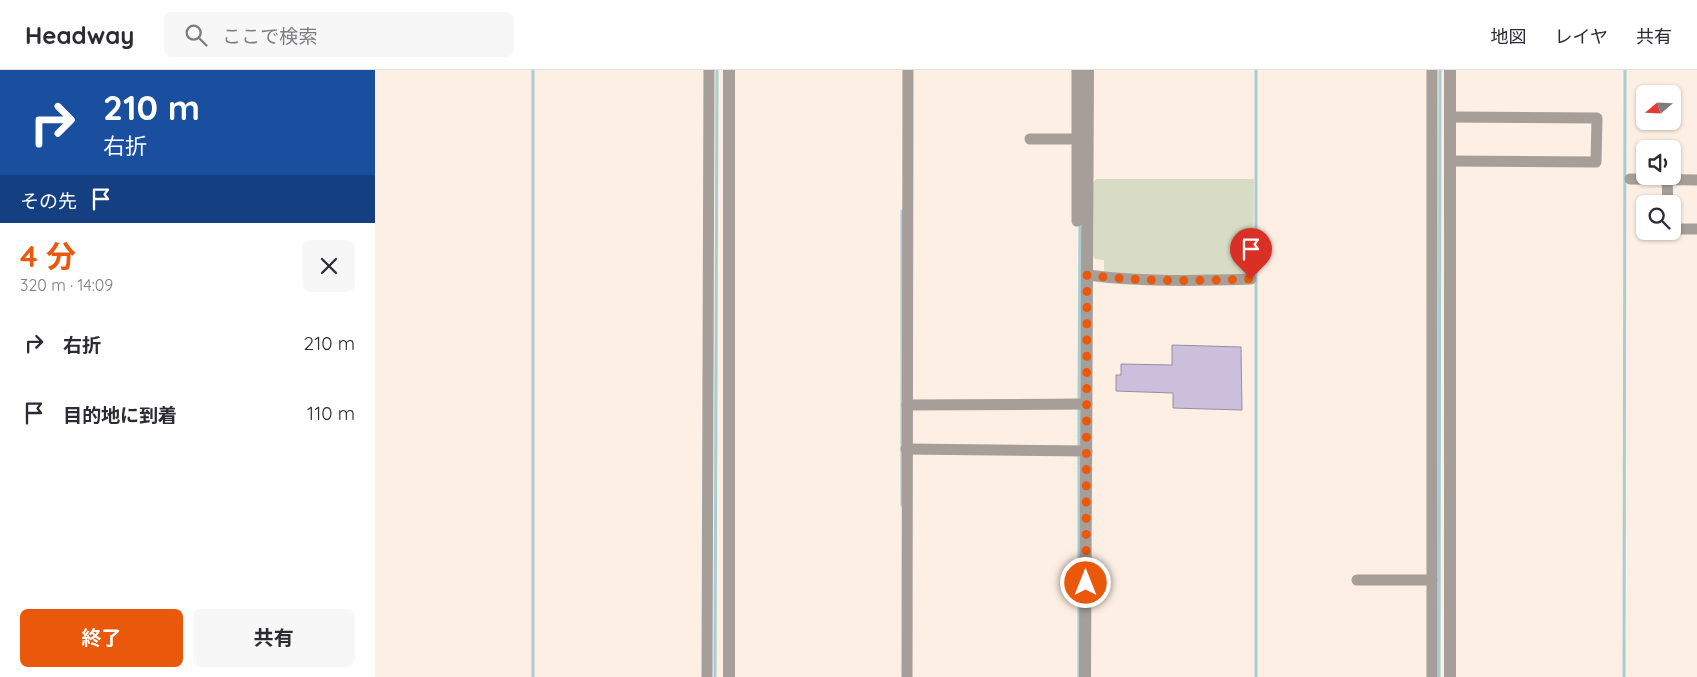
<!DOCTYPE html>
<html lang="ja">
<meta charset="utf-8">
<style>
:root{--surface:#fff;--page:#f7f7f7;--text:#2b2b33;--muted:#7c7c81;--line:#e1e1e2;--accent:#ea580c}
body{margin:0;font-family:Quicksand,"Noto Sans JP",sans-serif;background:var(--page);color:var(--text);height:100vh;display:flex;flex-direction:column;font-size:19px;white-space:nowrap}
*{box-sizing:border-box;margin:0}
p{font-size:16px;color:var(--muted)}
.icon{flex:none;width:28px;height:28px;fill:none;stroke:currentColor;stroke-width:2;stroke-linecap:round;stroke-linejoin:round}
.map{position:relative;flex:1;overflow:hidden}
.sheet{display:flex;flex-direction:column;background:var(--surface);width:375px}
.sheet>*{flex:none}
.banner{background:#1a4fa0;color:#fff;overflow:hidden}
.needle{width:32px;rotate:251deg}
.tools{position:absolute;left:1261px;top:15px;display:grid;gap:10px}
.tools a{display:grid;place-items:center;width:45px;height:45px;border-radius:8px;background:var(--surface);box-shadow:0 1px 4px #0004;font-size:25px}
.pin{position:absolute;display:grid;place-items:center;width:42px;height:42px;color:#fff;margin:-51px -21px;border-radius:50% 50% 50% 0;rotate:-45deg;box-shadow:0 0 5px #0007}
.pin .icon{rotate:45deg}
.me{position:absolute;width:55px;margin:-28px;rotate:0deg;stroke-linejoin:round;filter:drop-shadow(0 0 4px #0008)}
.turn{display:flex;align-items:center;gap:18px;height:105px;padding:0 20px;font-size:22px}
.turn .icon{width:65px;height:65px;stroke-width:2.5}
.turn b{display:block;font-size:35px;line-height:42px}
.then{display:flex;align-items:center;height:48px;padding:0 20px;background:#0003;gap:10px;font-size:19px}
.round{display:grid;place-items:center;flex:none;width:52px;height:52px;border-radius:8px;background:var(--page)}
.overview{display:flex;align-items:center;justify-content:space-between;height:85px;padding:0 20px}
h1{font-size:30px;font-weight:700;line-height:38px;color:var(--accent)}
.action{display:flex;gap:10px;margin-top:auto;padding:10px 20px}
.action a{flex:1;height:58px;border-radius:8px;background:var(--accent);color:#fff;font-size:20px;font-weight:700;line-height:58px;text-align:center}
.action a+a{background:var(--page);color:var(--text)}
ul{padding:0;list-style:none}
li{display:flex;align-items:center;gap:15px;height:70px;padding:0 20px}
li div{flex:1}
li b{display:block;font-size:19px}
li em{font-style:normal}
header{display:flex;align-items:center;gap:30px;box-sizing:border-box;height:70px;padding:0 25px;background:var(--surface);border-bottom:1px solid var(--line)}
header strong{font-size:24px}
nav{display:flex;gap:28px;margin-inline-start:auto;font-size:18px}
.search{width:350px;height:45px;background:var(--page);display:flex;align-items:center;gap:12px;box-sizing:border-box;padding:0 18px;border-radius:8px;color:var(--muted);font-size:19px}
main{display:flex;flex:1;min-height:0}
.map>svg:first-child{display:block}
</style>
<header>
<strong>Headway</strong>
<div class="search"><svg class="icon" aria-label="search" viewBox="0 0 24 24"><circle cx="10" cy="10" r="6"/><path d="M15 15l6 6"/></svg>ここで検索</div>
<nav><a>地図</a><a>レイヤ</a><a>共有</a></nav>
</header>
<main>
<section class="sheet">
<div class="banner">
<div class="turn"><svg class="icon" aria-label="right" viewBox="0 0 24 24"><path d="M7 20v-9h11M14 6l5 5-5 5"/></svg><div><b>210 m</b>右折</div></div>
<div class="then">その先<svg class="icon" aria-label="arrive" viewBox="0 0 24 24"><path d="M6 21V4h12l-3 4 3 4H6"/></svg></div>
</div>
<div class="overview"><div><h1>4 分</h1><p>320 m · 14:09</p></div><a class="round"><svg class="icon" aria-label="close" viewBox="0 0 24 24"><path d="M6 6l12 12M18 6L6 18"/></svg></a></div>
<ul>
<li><svg class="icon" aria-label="right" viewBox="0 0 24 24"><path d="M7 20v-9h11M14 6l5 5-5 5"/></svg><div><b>右折</b></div><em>210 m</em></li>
<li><svg class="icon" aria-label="arrive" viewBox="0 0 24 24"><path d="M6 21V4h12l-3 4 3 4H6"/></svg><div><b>目的地に到着</b></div><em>110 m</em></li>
</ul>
<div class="action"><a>終了</a><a>共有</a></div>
</section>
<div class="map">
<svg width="1322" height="607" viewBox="0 0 1322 607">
<rect width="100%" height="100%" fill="#fdefe3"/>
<path fill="#d9dcc5" d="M721,109h158l-1,98 -149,-3v-14l-9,-1 -2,-3v-73z"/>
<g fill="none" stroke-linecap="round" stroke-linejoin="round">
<g stroke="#a6ced3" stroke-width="3">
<path d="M704,331l1,-179"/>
<path d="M527,435v-294"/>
<path d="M158,607v-607"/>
<path d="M340,607l2,-607"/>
<path d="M704,607v-270"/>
<path d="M881,607v-607"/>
<path d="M1064,607l1,-607"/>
<path d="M1249,607l1,-607"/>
</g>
</g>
<path fill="#cbbfdc" stroke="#968fa1" d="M797,275l69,2 1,63 -69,-2v-15l-57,-2v-16h5v-11l51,1z"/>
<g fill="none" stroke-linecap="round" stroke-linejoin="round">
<g stroke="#a69e99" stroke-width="11">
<path d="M1075,47l147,1 -1,44 -146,-1"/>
<path d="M655,69h48"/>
<path d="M1255,109l67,1"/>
<path d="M1292,109l1,25"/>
<path d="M702,151v-151"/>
<path d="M1298,159h24"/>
<path d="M712,205c55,7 109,6 164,4"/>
<path d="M532,335l180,-1"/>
<path d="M531,379l181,2"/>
<path d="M982,510h75"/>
<path d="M332,607l2,-607"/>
<path d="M532,607l1,-607"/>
<path d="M1057,607v-607"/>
</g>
<g stroke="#a69e99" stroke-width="12">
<path d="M354,607v-607"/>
<path d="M710,607l3,-607"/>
<path d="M1075,607v-607"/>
</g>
</g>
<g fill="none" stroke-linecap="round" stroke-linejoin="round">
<path stroke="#ea580c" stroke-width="9" stroke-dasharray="0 16.2" d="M711,513l1,-308c55,7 109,6 164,4"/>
</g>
</svg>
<div class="tools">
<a><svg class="needle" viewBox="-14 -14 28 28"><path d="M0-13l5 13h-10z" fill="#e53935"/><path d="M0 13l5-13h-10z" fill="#7c7c81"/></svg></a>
<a><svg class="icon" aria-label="sound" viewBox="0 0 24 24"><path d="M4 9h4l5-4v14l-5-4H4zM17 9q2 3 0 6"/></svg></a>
<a><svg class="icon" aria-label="search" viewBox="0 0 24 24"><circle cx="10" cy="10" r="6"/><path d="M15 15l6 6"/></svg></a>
</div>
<div class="pin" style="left:876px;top:209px;background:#d93025"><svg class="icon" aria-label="arrive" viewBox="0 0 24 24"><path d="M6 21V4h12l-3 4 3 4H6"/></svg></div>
<svg class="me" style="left:711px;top:513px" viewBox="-20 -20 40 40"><circle r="17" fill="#ea580c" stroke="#fff" stroke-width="3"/><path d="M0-11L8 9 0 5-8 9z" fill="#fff"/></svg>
</div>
</main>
